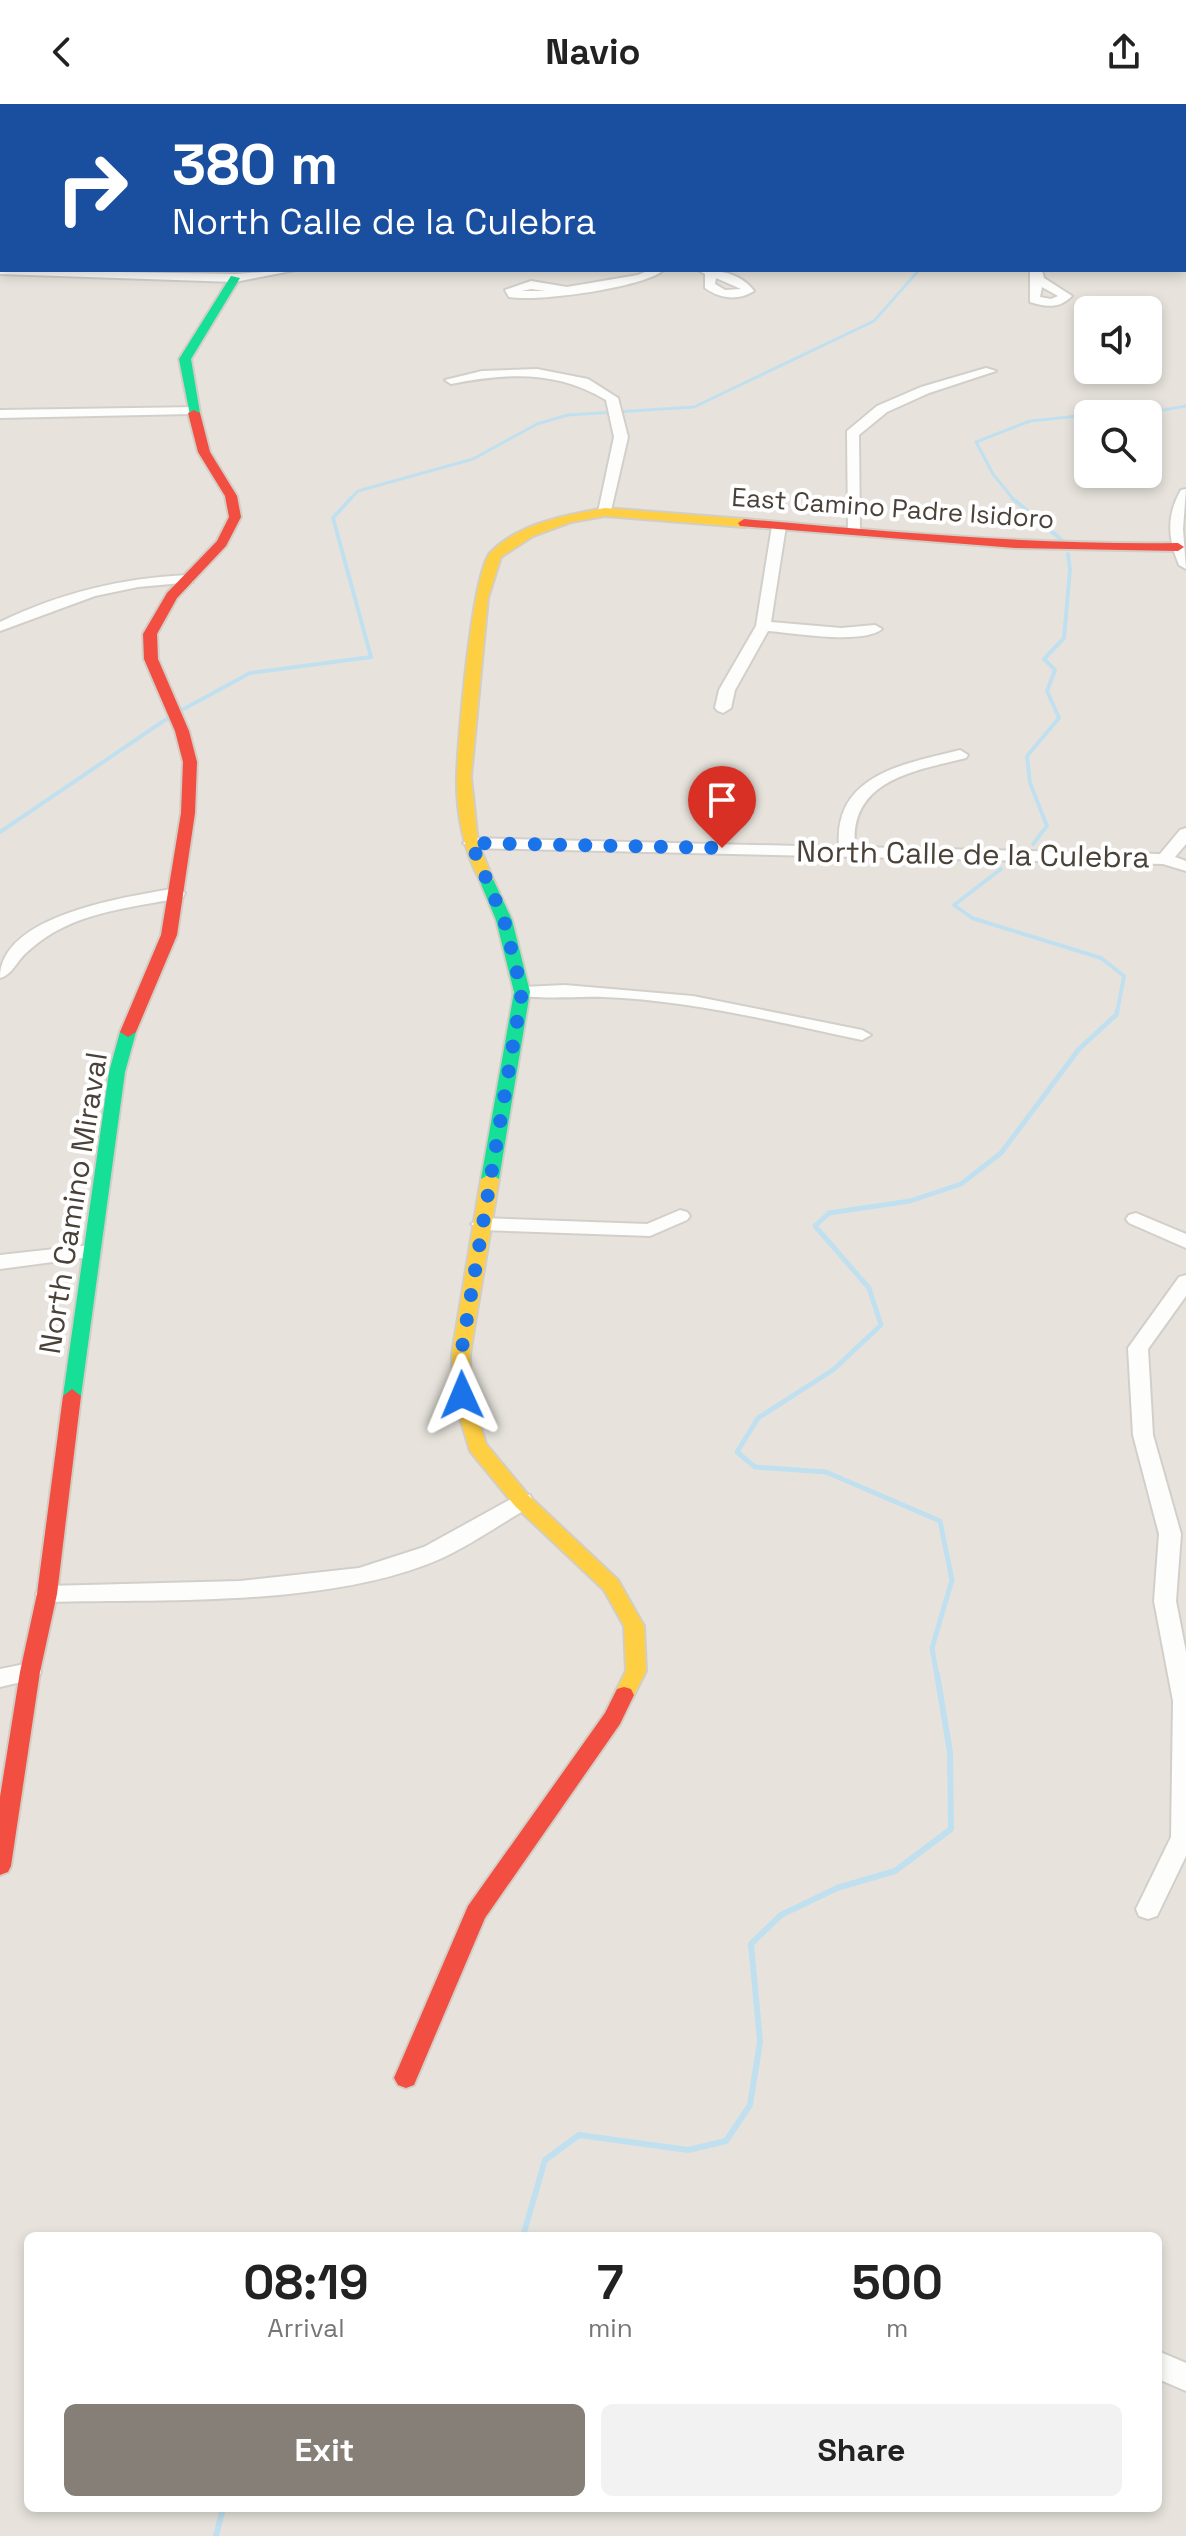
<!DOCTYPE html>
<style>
:root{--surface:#fff;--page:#f2f2f2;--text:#222;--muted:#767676;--accent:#867f78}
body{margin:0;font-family:"Space Grotesk",sans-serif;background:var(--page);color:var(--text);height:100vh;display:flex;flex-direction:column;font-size:30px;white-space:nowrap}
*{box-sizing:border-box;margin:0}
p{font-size:26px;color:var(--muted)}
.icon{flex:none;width:44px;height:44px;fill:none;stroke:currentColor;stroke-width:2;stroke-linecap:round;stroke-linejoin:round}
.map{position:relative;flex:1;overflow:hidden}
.panel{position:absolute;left:24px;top:2128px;width:1138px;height:280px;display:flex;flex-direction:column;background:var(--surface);border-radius:12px;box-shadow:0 4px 12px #0003}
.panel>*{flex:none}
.guide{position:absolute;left:0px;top:0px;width:1186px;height:168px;box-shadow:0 4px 12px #0003;background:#1a4fa0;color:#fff;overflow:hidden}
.controls{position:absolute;left:1074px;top:192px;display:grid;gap:16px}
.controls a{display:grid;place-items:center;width:88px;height:88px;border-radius:12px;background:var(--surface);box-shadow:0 4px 12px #0003;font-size:40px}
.pin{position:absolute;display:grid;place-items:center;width:68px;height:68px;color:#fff;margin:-82px -34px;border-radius:50% 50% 50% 0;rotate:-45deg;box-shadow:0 0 8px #0007}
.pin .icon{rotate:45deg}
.me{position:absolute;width:88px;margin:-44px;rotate:359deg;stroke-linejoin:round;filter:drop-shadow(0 0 6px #0008)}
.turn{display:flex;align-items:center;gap:28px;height:168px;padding:0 40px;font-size:36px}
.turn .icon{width:104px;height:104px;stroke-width:2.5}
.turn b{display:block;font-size:56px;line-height:68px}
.eta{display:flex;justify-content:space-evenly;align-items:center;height:136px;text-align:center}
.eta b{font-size:48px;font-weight:700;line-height:56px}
.action{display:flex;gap:16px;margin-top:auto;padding:16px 40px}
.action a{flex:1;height:92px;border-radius:12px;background:var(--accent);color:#fff;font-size:32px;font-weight:700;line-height:92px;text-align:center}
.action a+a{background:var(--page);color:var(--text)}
header{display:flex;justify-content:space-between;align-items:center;height:104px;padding:0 40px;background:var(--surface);font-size:36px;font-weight:700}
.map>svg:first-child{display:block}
</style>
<header><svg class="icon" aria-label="back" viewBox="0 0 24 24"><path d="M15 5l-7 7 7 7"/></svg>Navio<svg class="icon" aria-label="share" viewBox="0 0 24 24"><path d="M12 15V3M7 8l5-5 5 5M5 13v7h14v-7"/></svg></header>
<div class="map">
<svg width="1186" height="2432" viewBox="0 0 1186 2432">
<rect width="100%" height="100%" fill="#f4f1ee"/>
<path fill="#e7e3dc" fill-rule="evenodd" d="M0,0h1186v2432h-1186zM2,2h1182v164h-1182zM1088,206h60v60h-60zM1088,310h60v60h-60zM28,2132h1130v272h-1130z"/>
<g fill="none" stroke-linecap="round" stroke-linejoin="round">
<g stroke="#c1e0ef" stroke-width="3">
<path d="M105,2l4,-2"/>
<path d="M1140,310l46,-8"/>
<path d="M349,396l9,-9 115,-32 64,-35 31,-9 126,-8 180,-86 45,-51"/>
<path d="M1014,396l-21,-26 -17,-32 54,-21 58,-6"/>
</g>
<g stroke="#c1e0ef" stroke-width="4">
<path d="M1012,394l51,43"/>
<path d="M180,607l70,-38 121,-16 -38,-139 18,-20"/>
<path d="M0,728l168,-114"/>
<path d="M1033,740l14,-18 -17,-43 -3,-27 32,-38 -12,-27 8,-21 -11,-11 20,-21 6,-68 -2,-16"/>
<path d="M1001,765l-47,36 18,13 129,40 23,18 -7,37"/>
</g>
<path stroke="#c1e0ef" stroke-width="5" d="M937,1572l-5,-28 20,-68 -12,-59 -114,-49 -71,-5 -18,-15 21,-34 75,-48 48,-45 -12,-37 -54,-62 14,-13 81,-12 51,-17 40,-31 78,-104 37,-34 1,-4"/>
<g stroke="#c1e0ef" stroke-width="6">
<path d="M523,2132l22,-76 34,-25 109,15 38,-9 24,-36 10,-63 -9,-98 30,-29 56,-27 58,-17 56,-42 -1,-77 -13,-78"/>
<path d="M216,2432l7,-28"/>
</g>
<defs>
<g id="street">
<rect x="1184" y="31" width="2" height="7"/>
<rect x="1184" y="147" width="2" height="6"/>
<path d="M0,162l2,4 233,4 61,-4 -61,12 -235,-8z"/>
<path d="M649,166h15c-22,18 -126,32 -155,27l-4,-7 26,-9 36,6 71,-12zM531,185l15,2h-25z"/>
<path d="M698,166c21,0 43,3 56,21 -16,10 -34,8 -49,-3v-14zM716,174l25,11 -16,1 -10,-6z"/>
<path d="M1030,166h12l2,8 28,18c-13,13 -26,11 -42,6zM1042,183l16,9 -7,3 -11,-2z"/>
<path d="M986,264l10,3 -67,22 -42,19 -28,23 1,96 -12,3 -1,-103 30,-25 44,-19z"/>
<path d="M537,265l51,10 30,19 10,39 -18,78 -12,-3 16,-75 -8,-37c-50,-30 -99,-27 -155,-16l-6,-4 37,-9z"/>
<path d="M198,303l1,3 -6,4 -193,4v-8z"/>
<path d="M1186,385l-3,40 3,40 -7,-4c-11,-27 -13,-49 2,-75z"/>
<path d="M779,418l7,4 -15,96 70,6 34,-3 7,4c-20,16 -88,4 -114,2l-33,59 -4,18 -8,5 -5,-2 -3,-3 4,-18 37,-64 16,-100z"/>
<path d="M188,471l5,1v6l-55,5 -43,9 -95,35v-9c60,-29 121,-44 188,-47z"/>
<path d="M960,646l8,5 -2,3c-52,13 -117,22 -111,89l305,7 20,-24 6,-2v16l-11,13 11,4v10l-23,-7 -692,-16 -8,-5 8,-5 368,9c-6,-73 66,-83 121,-97z"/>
<path d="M177,784l8,5 -2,4c-40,9 -83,12 -121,31 -13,6 -25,15 -36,25 -9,8 -14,22 -26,25 0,-64 128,-81 177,-90z"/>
<path d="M565,881l128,11 169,34 9,5 -9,5c-85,-18 -172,-40 -259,-43 -18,-1 -80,4 -90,-5l9,-5z"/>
<path d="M680,1106l7,2 3,4 -3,4 -37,16 -169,-6 -10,-6 10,-6 166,6z"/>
<path d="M1136,1109l50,21v14l-57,-25 -3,-4 3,-4z"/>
<path d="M91,1141l10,6 -3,5 -98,13v-14z"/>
<path d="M1186,1171v21l-38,53 5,86 28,99 -5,67 10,51v204l-29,60 -9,3 -9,-3 -3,-7 35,-72 2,-136 -19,-100 5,-67 -26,-99 -5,-87 51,-71z"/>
<path d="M522,1389l8,2 3,6 -3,6c-30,17 -59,38 -90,52 -110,48 -274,40 -393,43l-8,-2 -3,-6 3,-6 8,-2 193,-5 119,-13 65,-21z"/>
<path d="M30,1559l8,3 3,6 -3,6 -38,9v-18z"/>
<path d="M1158,2247l28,12v28l-28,-12z"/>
</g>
<g id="fast">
<path d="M231,172l9,2 -49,81 9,54 -10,2 -11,-56z"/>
<path d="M486,771l7,4 19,41 18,72 -31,187 -9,5 -9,-5 33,-187 -18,-72 -17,-41z"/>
<path d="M128,923l8,5 -11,40 -44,324 -9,7 -9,-7 46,-324 11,-40z"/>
</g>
<g id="slow">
<path d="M605,404l139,11 6,4 -6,4 -139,-11 -34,6 -38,14 -32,21 -13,41 -17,179 7,66 15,36 -2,3h-10c-18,-31 -25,-71 -24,-107 1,-34 15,-205 34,-223 29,-29 76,-37 114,-44z"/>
<path d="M490,1070l9,5 -29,175 1,41 15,49 43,52 89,84 26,46 2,45 -15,30 -7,2 -7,-2 -3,-6 12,-24 -2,-45 -20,-36 -89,-84 -45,-55 -17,-56 -1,-41 29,-175z"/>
</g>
<g id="jam">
<path d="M194,306l6,3 10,39 27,44 4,21 -15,29 -49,52 -20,36 1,25 31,72 8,31 -2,51 -18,122 -41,97 -8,5 -8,-5 41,-97 20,-122 2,-51 -8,-31 -31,-72 -1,-25 24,-41 50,-52 12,-24 -4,-21 -27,-44 -10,-39z"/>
<path d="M744,415c145,13 289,26 434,24l6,4 -6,4 -163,-3 -275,-22 -2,-3z"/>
<path d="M72,1285l9,7 -24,198 -17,78 -29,194 -3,6 -8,3v-78l20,-125 17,-78 26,-198z"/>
<path d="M624,1583l7,2 3,6 -14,29 -135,194 -71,167 -8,3 -8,-3 -4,-7 74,-172 137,-193 12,-24z"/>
</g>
</defs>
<use href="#street" stroke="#d2cfcb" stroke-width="4"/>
<use href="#fast" stroke="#d2cec5" stroke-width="4"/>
<use href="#slow" stroke="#d2cec5" stroke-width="4"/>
<use href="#jam" stroke="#d2cec5" stroke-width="4"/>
<use href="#street" fill="#fdfdfc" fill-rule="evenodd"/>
<use href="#fast" fill="#16e098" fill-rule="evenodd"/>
<use href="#slow" fill="#ffcf43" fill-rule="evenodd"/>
<use href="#jam" fill="#f24e42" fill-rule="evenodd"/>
</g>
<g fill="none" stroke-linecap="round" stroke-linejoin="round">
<path stroke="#1a73e8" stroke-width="14" stroke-dasharray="0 25.2" d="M462,1291l-1,-41 61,-362 -18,-72 -33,-77 251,5"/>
</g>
<g text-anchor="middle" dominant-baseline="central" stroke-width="8" stroke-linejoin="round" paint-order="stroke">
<g font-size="26" fill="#4a4239" stroke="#fff">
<text transform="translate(893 404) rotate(4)">East Camino Padre Isidoro</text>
</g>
<g font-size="30" fill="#4a4239" stroke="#fff">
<text transform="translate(973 750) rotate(1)">North Calle de la Culebra</text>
<text transform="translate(73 1099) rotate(-81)">North Camino Miraval</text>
</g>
</g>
</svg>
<div class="controls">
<a><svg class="icon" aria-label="sound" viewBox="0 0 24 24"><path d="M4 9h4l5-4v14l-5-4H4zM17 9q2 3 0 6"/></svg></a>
<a><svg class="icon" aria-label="search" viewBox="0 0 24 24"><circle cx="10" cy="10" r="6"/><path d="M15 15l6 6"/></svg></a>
</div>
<div class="pin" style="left:722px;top:744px;background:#d93025"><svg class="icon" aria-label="arrive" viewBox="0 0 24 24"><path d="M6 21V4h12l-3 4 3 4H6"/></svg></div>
<svg class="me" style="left:462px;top:1291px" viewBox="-20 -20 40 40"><path d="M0-17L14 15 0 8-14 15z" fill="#1a73e8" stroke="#fff" stroke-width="4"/></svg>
<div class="guide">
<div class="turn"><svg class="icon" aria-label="right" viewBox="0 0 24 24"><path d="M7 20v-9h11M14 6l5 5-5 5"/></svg><div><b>380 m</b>North Calle de la Culebra</div></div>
</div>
<section class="panel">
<div class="eta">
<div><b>08:19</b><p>Arrival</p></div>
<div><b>7</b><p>min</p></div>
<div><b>500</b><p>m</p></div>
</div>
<div class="action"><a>Exit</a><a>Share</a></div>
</section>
</div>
